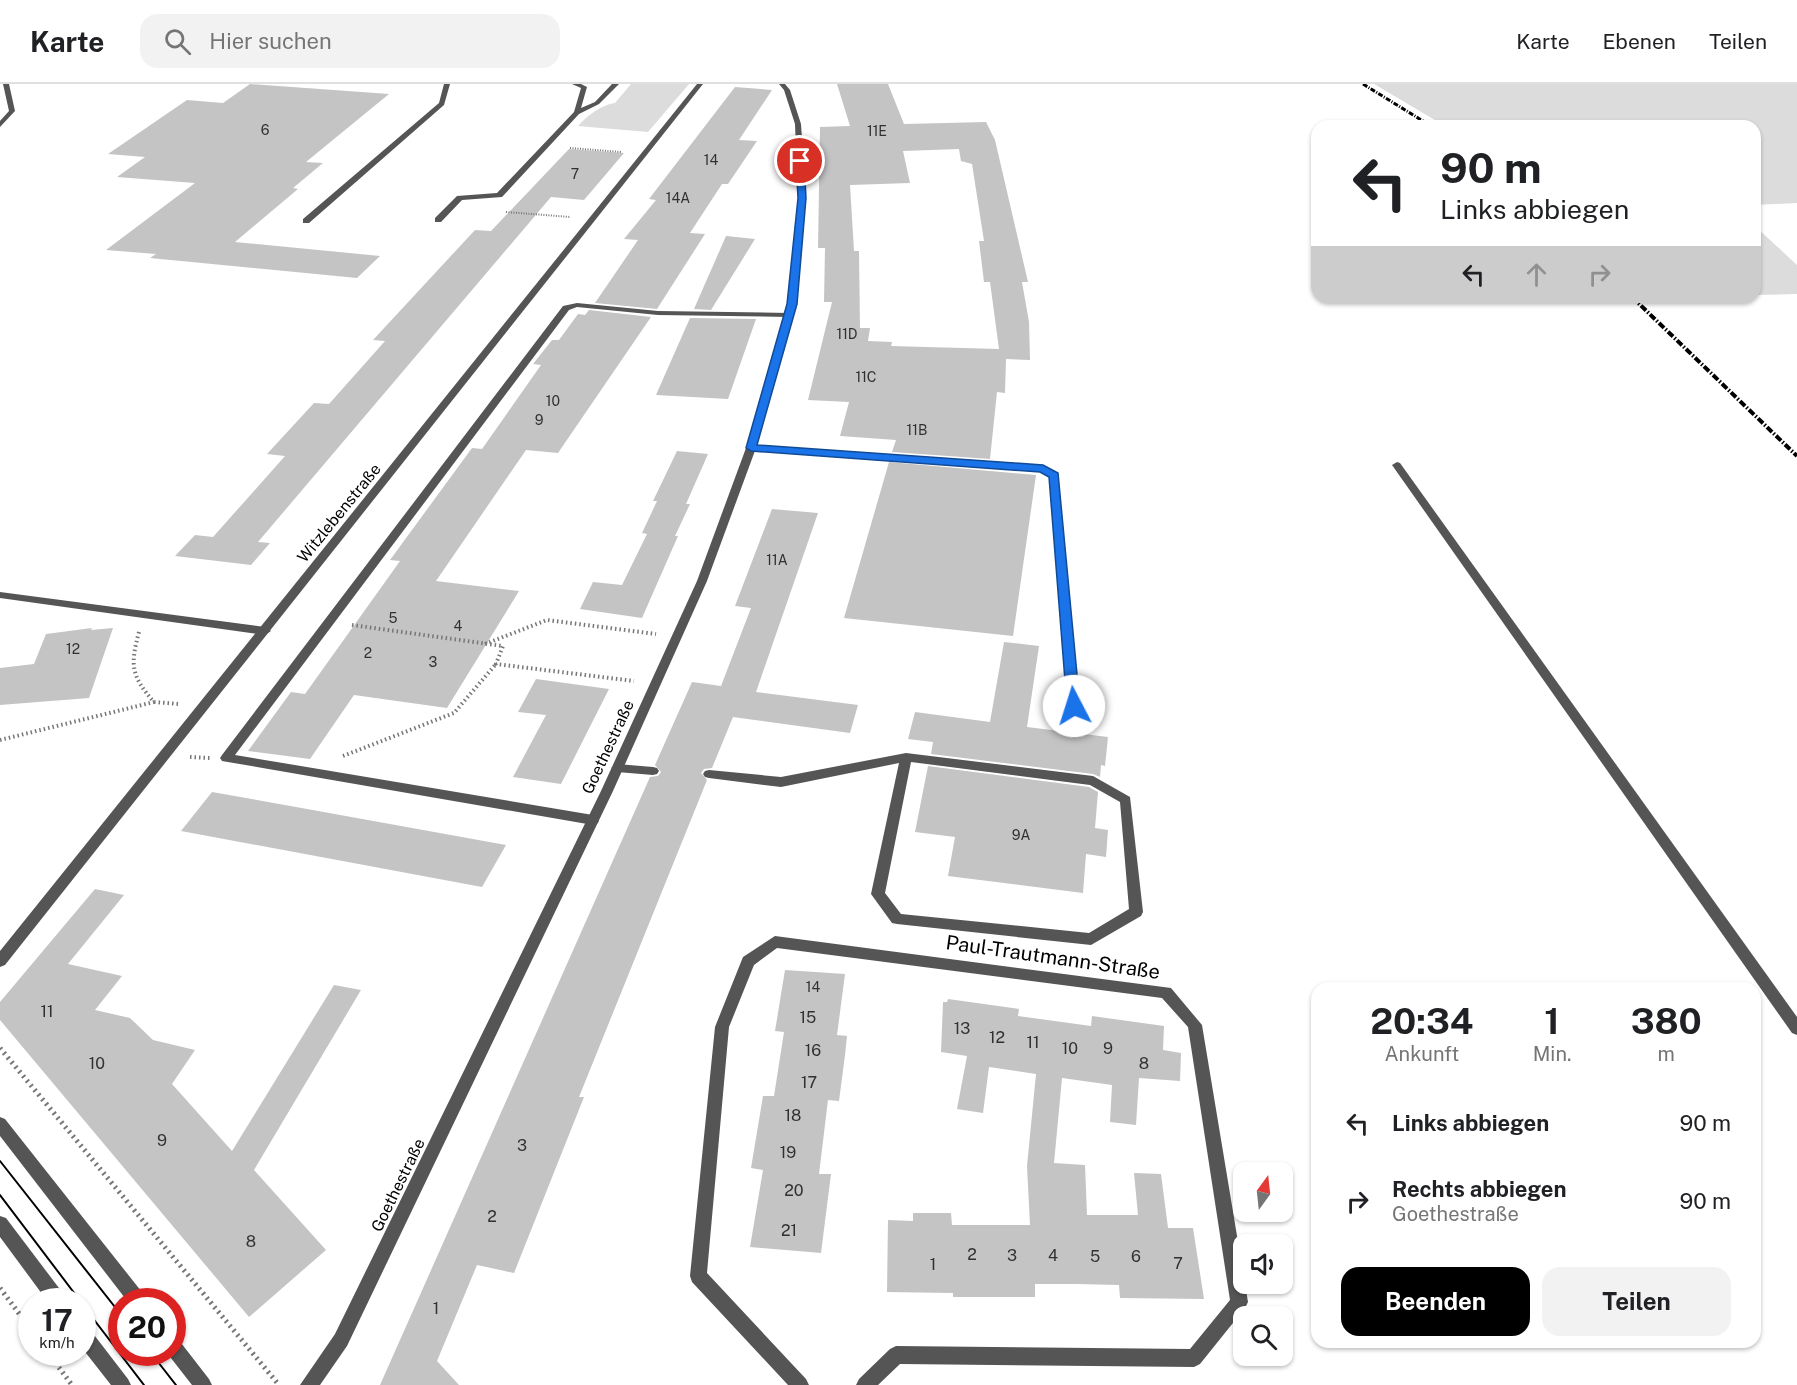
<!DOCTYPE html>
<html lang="de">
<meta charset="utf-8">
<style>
:root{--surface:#fff;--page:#f2f2f2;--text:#202124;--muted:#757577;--line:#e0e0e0;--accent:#000}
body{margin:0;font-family:"Public Sans",sans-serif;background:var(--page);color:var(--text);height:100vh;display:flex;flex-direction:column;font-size:22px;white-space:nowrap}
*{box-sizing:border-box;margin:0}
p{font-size:20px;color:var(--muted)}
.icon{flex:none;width:33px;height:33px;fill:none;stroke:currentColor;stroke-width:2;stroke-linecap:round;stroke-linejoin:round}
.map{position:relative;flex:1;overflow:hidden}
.side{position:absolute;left:1311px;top:898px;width:450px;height:366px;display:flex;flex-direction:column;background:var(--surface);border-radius:18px;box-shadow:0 2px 4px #0004}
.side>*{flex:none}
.guide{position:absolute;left:1311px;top:36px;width:450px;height:183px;border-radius:18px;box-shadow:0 2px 4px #0004;background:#fff;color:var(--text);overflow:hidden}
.needle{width:39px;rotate:15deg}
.controls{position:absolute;left:1233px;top:1078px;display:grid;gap:12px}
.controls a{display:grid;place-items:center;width:60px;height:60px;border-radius:12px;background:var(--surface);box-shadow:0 2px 4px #0004;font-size:30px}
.speed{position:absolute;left:18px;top:1204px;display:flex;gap:12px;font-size:30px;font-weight:700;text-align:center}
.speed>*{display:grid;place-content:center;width:78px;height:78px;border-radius:50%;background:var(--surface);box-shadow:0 2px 4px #0004;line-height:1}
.speed small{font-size:15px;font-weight:400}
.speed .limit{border:9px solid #d22;background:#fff;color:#111}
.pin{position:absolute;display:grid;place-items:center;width:51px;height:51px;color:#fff;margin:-26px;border:3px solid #fff;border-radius:50%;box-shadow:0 2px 6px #0007}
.me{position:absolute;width:66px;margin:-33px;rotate:355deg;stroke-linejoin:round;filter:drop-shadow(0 0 4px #0008)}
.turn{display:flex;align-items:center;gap:21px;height:126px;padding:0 30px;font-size:27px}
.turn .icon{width:78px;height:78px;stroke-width:2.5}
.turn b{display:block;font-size:42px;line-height:51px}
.lanes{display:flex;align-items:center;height:57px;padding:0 30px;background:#0003;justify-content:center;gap:30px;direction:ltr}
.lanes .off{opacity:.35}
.eta{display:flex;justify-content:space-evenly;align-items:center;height:102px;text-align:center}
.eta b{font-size:36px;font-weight:700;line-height:42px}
.cta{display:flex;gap:12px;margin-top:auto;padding:12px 30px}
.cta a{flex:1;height:69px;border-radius:18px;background:var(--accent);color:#fff;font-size:24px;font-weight:700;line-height:69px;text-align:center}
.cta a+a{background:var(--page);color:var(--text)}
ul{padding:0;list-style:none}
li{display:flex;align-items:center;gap:18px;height:78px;padding:0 30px}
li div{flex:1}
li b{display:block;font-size:22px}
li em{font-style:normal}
header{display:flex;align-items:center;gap:36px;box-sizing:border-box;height:84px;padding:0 30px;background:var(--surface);border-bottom:2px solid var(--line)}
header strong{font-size:28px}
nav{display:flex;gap:33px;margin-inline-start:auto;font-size:21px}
.search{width:420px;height:54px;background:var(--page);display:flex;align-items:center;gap:15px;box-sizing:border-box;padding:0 21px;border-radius:18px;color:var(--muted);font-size:22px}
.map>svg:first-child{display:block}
</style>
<header>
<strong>Karte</strong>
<div class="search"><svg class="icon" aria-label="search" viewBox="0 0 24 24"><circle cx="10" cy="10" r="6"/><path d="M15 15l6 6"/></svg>Hier suchen</div>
<nav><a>Karte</a><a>Ebenen</a><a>Teilen</a></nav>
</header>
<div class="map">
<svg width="1797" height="1301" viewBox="0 0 1797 1301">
<rect width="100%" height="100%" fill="#fff"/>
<g fill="#dcdcdc">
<path d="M631,0h58l-41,48 -70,-6c10,-11 23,-21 37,-23z"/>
<path d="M1374,0h423v119l-42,2v-79h-310z"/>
<path d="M1755,142l42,39v29l-42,1z"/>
</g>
<g fill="#c4c4c4" fill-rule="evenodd">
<path d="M250,0l139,10 -83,68 17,1 -30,25 5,1 -63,53 145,14 -23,22 -207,-20 6,-4 -50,-4 89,-67 -78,-6 28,-20 -37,-3 79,-54 36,3z"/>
<path d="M837,0h51l16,40 82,-2 9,18 33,142h-6l7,40 1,38 -24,-1 -1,34 -8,-1 -7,67 -98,-7 4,-12 -56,-4 9,-34 -41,-2 24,-98h-8l1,-54h-7l2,-121 30,-1zM959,65l2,12 11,3 12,77h-5l5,41h6l9,67 -108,-3 1,-4 -24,-1 2,-13h-10l-1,-77h-5l-4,-66 60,-2 -7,-32z"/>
<path d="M735,3l37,3 -33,50 18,1 -29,43h-6l-32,49 15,1 -48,75 -62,-6 43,-63 -14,-1 32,-39 -7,-1z"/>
<path d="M569,65l55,4 -40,47 -33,-3 -293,345 12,1 -19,22 -76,-9 20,-21 18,2 72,-81 -18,-2 47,-51 15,1 56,-63 -12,-1 102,-110 16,1z"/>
<path d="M726,152l29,3 -44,71 -17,-1z"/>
<path d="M589,226l62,7 -93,136 -32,-3 -90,131 83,10 -72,117 -93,-13 -44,64 -62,-8 43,-59 14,2 95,-133 -10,-1 82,-112 10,1 59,-84 -8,-1 19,-24h7l19,-26 7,1z"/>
<path d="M690,234l66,1 -28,80 -72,-4z"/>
<path d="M677,367l31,3 -22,50h4l-15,32h3l-36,82 -62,-9 13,-27 29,3 25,-51 -5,-1 15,-32h-4z"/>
<path d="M889,378l147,13 -23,161 -169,-18z"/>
<path d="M772,425l46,4 -62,179 102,13 -8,28 -117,-16 -21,51 -8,1 -3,4 6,7 -128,317h5l-70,176 -37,-8 -40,96 22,24h-79l270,-608 8,-1 3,-4 -6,-7 37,-83 29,4 30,-78 -16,-2z"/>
<path d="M92,544l-1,2 22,-2 -24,70 -89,7v-37l34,-4 12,-30z"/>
<path d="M1004,558l35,4 -12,81 81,10 -3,29 -4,-1 -1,12 -7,-3 -162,-20 2,-12 -25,-3 7,-27 75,10z"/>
<path d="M536,595l73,10 -48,95 -48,-7 33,-62 -28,-3z"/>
<path d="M928,682l161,21 9,5 -3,36 13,2 -2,27 -20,-3 -3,39 -135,-17 7,-39 -40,-5z"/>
<path d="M212,708l84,15 210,38 -24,42 -301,-56z"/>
<path d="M95,805l29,6 -56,69 54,12 -27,34 35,8 23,22 42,10 -23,34 60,67 102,-166 27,5 -107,180 72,80 -77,67 -249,-297v-18z"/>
<path d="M785,886l60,4 -8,61 10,1 -2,19 -6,46 -11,-1 -9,74h12l-10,79 -71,-6 13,-77 -12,-2 12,-72h11l10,-64 -9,-1z"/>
<path d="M948,915l71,10 -1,7 73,10 1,-10 72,10 -1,24 18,3 -1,28 -41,-3 -3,47 -26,-3 2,-37 -50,-7 -8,85 31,2 2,50h51l-4,-42 27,1 7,54h25l11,71 -84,-1 -1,-13 -42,-1h-42v13h-82v-4l-66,-1 1,-72 25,1v-8h38l1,12h78l-3,-59 9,-92 -47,-7 -6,46 -26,-4 10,-53 -26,-4 2,-50h4z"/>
</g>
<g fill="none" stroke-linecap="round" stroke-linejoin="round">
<g stroke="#777" stroke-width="2" stroke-dasharray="1 1.5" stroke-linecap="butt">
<path d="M570,64l52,4"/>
<path d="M506,128l64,5"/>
</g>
<g stroke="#777" stroke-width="4" stroke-dasharray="1.5 3" stroke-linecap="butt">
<path d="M352,541l151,21 -7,18 138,17"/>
<path d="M139,548c-9,33 -8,44 15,70l25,2"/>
<path d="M485,560l62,-24 109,14"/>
<path d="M0,656l154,-38"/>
<path d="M343,672l111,-43 42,-49"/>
<path d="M190,673l20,1"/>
</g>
<g stroke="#777" stroke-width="5" stroke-dasharray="2 4" stroke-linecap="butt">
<path d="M0,964l279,337"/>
<path d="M0,1204l32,43"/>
<path d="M48,1269l24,32"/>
</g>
<g fill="#555" fill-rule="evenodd">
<path d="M444,0h6l-6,21 -135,118h-6v-4l136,-116z"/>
<path d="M572,0h9l6,3 -6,21 14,-6 17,-18h7l-20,20 -20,10 -77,83 -40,3 -21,22h-6v-4l22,-22 40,-3 77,-81 7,-24z"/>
<path d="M577,219l81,8 131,2 4,2 -4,2 -131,-2 -81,-8 -8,3 -334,445 358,60 5,2 1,3 -1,3 -5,2 -371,-64 -2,-3 2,-3 341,-449z"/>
<path d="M751,361l292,20 14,9 23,232 -2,3h-8l-2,-3 -19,-229 -8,-6 -293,-21 -2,-2z"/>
<path d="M1397,378l3,1 397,554v18l-5,-2 -400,-568z"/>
<path d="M0,508l265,35 6,4 -6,4 -265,-37z"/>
<path d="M906,669l187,23 37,21 13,115 -2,4 -50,29 -194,-21 -5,-1 -21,-29 28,-131 -118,24 -72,-9 -4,-1 -2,-3 2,-3 4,-1 72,7zM911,678l179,23 30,17 9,107 -40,24 -188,-19 -16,-21z"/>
<path d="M617,680l36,3 4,1 2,3 -2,3 -4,1 -36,-3 -6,-4z"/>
</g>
<g fill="#555" fill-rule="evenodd">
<path d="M3,0h6l6,27 -15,16v-6l9,-10z"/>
<path d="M697,0h6l-698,881 -5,2v-16z"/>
<path d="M779,0h6l5,6 11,34 5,74 -10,106 -40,144 -49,133 -94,210 -266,555 -27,39h-20l35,-51 266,-543 96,-210 49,-133 42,-144 10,-106 -3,-74 -11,-34z"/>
<path d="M775,852l396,52 31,37 46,277 -3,6 -45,56 -6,3 -294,-3 -22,21h-22l3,-6 31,-30 6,-3 294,3 40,-49 -42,-273 -26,-29 -385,-50 -23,17 -25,62 -22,246 99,106 3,6h-21l-96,-103 -2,-6 25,-249 28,-70z"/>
</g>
<g fill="#555" fill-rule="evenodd">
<path d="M0,1033l5,2 140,177 3,6h-20l-128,-166z"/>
<path d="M0,1132l6,2 59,78 3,6h-20l-48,-65z"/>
<path d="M82,1241l6,2 40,52 3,6h-20l-29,-37z"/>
<path d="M172,1252l6,3 31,40 3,6h-20l-25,-32h5z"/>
</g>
<g stroke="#000" stroke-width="2">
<path d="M0,1077l122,155"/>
<path d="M0,1111l81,107"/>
<path d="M82,1220l62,81"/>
<path d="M151,1269l25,32"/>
</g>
<path stroke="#000" stroke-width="3" stroke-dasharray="5 1.5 1 1.5" stroke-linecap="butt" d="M1363,0l68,42"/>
<path stroke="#000" stroke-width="4" stroke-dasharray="7 2 1.5 2" stroke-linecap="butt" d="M1632,213l165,159"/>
</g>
<path fill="#1a73e8" stroke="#114b97" stroke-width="1.5" d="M800,75l4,2 2,37 -9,106 -40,141 286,20 15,8 22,233 -2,3 -4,2 -7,-5 -18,-229 -9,-5 -289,-21 -5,-3 41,-144 11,-106 -2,-37z"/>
<g text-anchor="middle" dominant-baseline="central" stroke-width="5" stroke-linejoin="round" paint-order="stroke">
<g font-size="14" fill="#313131">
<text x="265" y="46">6</text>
<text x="877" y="47">11E</text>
<text x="711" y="76">14</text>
<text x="575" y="90">7</text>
<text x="678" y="114">14A</text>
<text x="847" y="250">11D</text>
<text x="866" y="293">11C</text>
<text x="553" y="317">10</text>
<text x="539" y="336">9</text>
<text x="917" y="346">11B</text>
<text x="777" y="476">11A</text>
<text x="393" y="534">5</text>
<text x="458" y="542">4</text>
<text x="73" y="565">12</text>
<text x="368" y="569">2</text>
<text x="433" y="578">3</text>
<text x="1021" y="751">9A</text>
<text x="813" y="903">14</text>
</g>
<g font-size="16" fill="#000" stroke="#fff">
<text transform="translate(339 429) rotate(-51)">Witzlebenstraße</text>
<text transform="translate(608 663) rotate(-65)">Goethestraße</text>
<text transform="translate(398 1101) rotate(-64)">Goethestraße</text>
</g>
<g font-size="16" fill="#313131">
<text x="47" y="927">11</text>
<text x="808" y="933">15</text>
<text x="962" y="944">13</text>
<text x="997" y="953">12</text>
<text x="1033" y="958">11</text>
<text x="1070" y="964">10</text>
<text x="1108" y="964">9</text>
<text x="813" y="966">16</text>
<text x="97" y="979">10</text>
<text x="1144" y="979">8</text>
<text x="809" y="998">17</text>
<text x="793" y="1031">18</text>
<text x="162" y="1056">9</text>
<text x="522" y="1061">3</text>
<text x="788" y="1068">19</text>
<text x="794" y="1106">20</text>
<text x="492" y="1132">2</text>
<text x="789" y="1146">21</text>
<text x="251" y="1157">8</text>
<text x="972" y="1170">2</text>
<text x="1012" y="1171">3</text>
<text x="1053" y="1171">4</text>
<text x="1095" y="1172">5</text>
<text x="1136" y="1172">6</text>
<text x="1178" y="1179">7</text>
<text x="933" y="1180">1</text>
<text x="436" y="1224">1</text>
</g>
<g font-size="20" fill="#000" stroke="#fff">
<text transform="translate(1053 873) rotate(8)">Paul-Trautmann-Straße</text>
</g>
</g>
</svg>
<div class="controls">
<a><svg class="needle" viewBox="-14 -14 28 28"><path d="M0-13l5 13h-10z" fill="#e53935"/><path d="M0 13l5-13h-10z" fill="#757577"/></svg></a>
<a><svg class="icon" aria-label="sound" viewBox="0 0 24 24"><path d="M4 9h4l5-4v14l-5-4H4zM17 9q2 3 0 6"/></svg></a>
<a><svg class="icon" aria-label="search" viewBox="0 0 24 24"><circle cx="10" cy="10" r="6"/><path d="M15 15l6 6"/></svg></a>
</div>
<div class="speed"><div>17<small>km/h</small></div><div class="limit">20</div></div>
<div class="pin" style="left:800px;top:77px;background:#d93025"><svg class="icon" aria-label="arrive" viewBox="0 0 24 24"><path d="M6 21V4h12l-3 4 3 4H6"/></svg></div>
<svg class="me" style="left:1074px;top:622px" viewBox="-20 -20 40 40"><circle r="19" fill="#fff"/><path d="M0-13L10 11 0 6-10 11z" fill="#1a73e8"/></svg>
<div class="guide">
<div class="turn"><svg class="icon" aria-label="left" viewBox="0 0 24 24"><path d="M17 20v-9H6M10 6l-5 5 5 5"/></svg><div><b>90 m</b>Links abbiegen</div></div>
<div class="lanes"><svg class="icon" aria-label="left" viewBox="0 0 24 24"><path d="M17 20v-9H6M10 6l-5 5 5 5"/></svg><svg class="icon off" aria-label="ahead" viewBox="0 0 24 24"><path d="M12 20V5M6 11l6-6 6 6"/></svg><svg class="icon off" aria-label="right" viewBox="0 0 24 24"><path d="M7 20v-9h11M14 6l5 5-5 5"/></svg></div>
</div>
<section class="side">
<div class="eta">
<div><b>20:34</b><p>Ankunft</p></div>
<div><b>1</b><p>Min.</p></div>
<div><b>380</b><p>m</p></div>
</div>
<ul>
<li><svg class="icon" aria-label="left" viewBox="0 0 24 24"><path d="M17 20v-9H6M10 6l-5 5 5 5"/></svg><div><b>Links abbiegen</b></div><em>90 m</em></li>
<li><svg class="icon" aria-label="right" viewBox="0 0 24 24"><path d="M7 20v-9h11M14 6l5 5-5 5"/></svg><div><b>Rechts abbiegen</b><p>Goethestraße</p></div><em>90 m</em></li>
</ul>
<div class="cta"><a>Beenden</a><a>Teilen</a></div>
</section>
</div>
